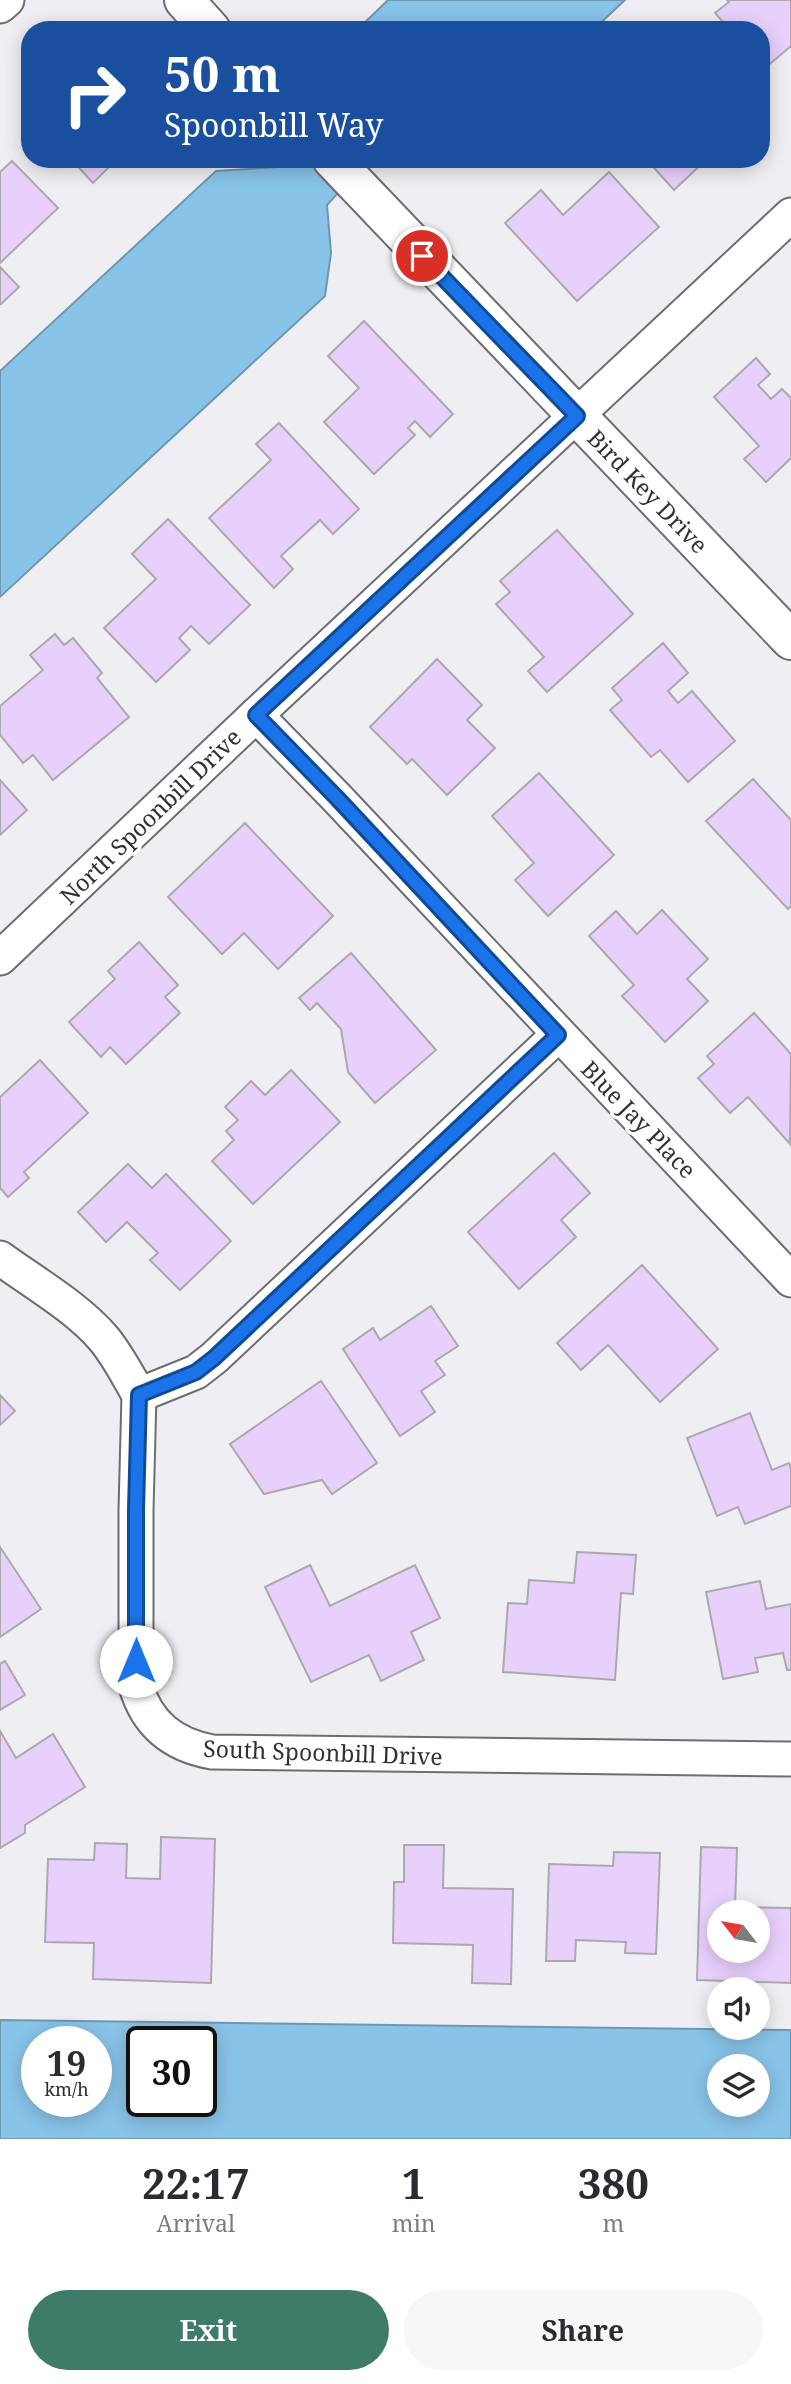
<!DOCTYPE html>
<style>
:root{--surface:#fff;--page:#f7f7f7;--text:#2b2b33;--muted:#7c7c81;--accent:#3e7c69}
body{margin:0;font-family:"Noto Serif",serif;background:var(--page);color:var(--text);height:100vh;display:flex;flex-direction:column;font-size:26px;white-space:nowrap}
*{box-sizing:border-box;margin:0}
p{font-size:23px;color:var(--muted)}
.icon{flex:none;width:38px;height:38px;fill:none;stroke:currentColor;stroke-width:2;stroke-linecap:round;stroke-linejoin:round}
.map{position:relative;height:2139px;overflow:hidden}
.details{display:flex;flex-direction:column;background:var(--surface);flex:1}
.details>*{flex:none}
.banner{position:absolute;left:21px;top:21px;width:749px;height:147px;border-radius:28px;box-shadow:0 4px 18px #0003;background:#1a4fa0;color:#fff;overflow:hidden}
.needle{width:46px;rotate:301deg}
.fabs{position:absolute;left:707px;top:1900px;display:grid;gap:14px}
.fabs a{display:grid;place-items:center;width:63px;height:63px;border-radius:50%;background:var(--surface);box-shadow:0 4px 18px #0003;font-size:35px}
.speed{position:absolute;left:21px;top:2026px;display:flex;gap:14px;font-size:35px;font-weight:700;text-align:center}
.speed>*{display:grid;place-content:center;width:91px;height:91px;border-radius:50%;background:var(--surface);box-shadow:0 4px 18px #0003;line-height:1}
.speed small{font-size:18px;font-weight:400}
.speed .limit{border:4px solid #111;border-radius:10px;background:#fff;color:#111}
.pin{position:absolute;display:grid;place-items:center;width:60px;height:60px;color:#fff;margin:-30px;border:4px solid #fff;border-radius:50%;box-shadow:0 2px 7px #0007}
.me{position:absolute;width:77px;margin:-38px;rotate:0deg;stroke-linejoin:round;filter:drop-shadow(0 0 5px #0008)}
.turn{display:flex;align-items:center;gap:24px;height:147px;padding:0 28px;font-size:32px}
.turn .icon{width:91px;height:91px;stroke-width:2.5}
.turn b{display:block;font-size:49px;line-height:60px}
.eta{display:flex;justify-content:space-evenly;align-items:center;height:119px;text-align:center}
.eta b{font-size:42px;font-weight:700;line-height:49px}
.action{display:flex;gap:14px;margin-top:auto;padding:14px 28px}
.action a{flex:1;height:80px;border-radius:42px;background:var(--accent);color:#fff;font-size:28px;font-weight:700;line-height:80px;text-align:center}
.action a+a{background:var(--page);color:var(--text)}
.map>svg:first-child{display:block}
</style>
<div class="map">
<svg width="791" height="2139" viewBox="0 0 791 2139">
<rect width="100%" height="100%" fill="#efeff3"/>
<g fill="#88c3e8" stroke="#6e97b1" stroke-width="2" fill-rule="evenodd">
<path d="M388,0h237l-32,30h-236z"/>
<path d="M317,159h52l-42,46 4,48 -6,43 -325,301v-226l216,-200 94,-6z"/>
<path d="M0,2020l791,10v109h-791zM37,2042h59v60h-59zM142,2042h59v60h-59zM719,2067h39v38h-39z"/>
</g>
<g fill="#e8d0fc" stroke="#aba9ac" stroke-width="2" fill-rule="evenodd">
<path d="M727,0h64v46l-27,23 -3,-3v-36h-31l-15,-17 14,-11z"/>
<path d="M71,159h46l-24,24z"/>
<path d="M646,159h61l-33,31z"/>
<path d="M12,161l46,47 -58,55v-91z"/>
<path d="M609,172l50,55 -82,74 -72,-78 36,-33 22,25z"/>
<path d="M0,267l19,20 -18,17 -1,-1z"/>
<path d="M364,321l89,93 -23,23 -15,-16 -7,7 7,7 -41,39 -50,-52 35,-34 -31,-32z"/>
<path d="M756,358l14,16 -12,11 13,14 11,-10 9,9v60l-25,24 -22,-23 15,-13 -45,-49z"/>
<path d="M279,423l80,86 -26,25 -13,-14 -39,36 12,13 -19,19 -65,-70 62,-58 -15,-16z"/>
<path d="M168,519l82,86 -41,39 -18,-18 -12,12 11,12 -34,32 -52,-54 52,-49 -24,-25z"/>
<path d="M557,530l76,84 -86,78 -19,-21 16,-14 -48,-53 14,-12 -10,-11z"/>
<path d="M55,634l9,11 9,-7 29,35 -5,5 32,39 -76,63 -20,-25 -10,8 -23,-28v-29l43,-36 -13,-15z"/>
<path d="M663,643l25,30 -20,18 10,12 14,-12 43,50 -47,41 -28,-32 -9,7 -41,-47 12,-10 -10,-12z"/>
<path d="M437,659l45,46 -15,15 28,28 -48,47 -35,-36 -5,5 -37,-37z"/>
<path d="M539,773l75,82 -66,61 -33,-36 19,-17 -42,-47z"/>
<path d="M753,779l38,41v86l-3,3 -82,-88z"/>
<path d="M0,780l27,30 -27,25z"/>
<path d="M245,823l88,93 -55,53 -34,-36 -22,21 -54,-57z"/>
<path d="M662,910l46,49 -21,20 21,22 -43,41 -43,-46 12,-11 -45,-49 27,-25 21,23z"/>
<path d="M139,942l39,43 -13,12 15,16 -54,51 -16,-17 -9,10 -32,-35 46,-43 -7,-8z"/>
<path d="M351,953l85,97 -61,53 -27,-31 -7,-43 -24,-26 -7,7 -11,-12z"/>
<path d="M754,1013l37,41 -1,90 -42,-47 -18,16 -32,-35 16,-14 -7,-8z"/>
<path d="M40,1060l48,53 -64,59 5,6 -21,19 -8,-9v-91z"/>
<path d="M291,1070l49,52 -87,82 -41,-43 22,-21 -8,-9 12,-11 -13,-13 26,-26 14,14z"/>
<path d="M554,1153l36,40 -29,27 15,17 -57,52 -51,-57z"/>
<path d="M128,1164l24,24 14,-14 65,67 -51,49 -30,-30 8,-7 -31,-31 -21,20 -28,-30z"/>
<path d="M642,1265l76,84 -58,53 -52,-57 -27,25 -24,-27z"/>
<path d="M431,1306l27,40 -23,15 10,14 -24,16 14,21 -35,24 -57,-87 30,-21 7,12z"/>
<path d="M321,1381l56,82 -45,31 -10,-14 -58,14 -34,-50z"/>
<path d="M0,1395l15,16 -15,14z"/>
<path d="M750,1413l22,57 17,-7 2,6v37l-46,18 -7,-17 -21,9 -30,-78z"/>
<path d="M0,1547l41,62 -41,28z"/>
<path d="M577,1552l59,3 -3,39 -12,-1 -6,87 -112,-8 5,-69 19,1 2,-24 45,3z"/>
<path d="M310,1565l20,41 85,-41 25,53 -29,14 13,28 -43,21 -12,-26 -58,27 -46,-95z"/>
<path d="M760,1581l6,28 25,-5v66h-4l-4,-17 -28,5 3,14 -35,7 -17,-87z"/>
<path d="M5,1661l20,34 -25,15v-46z"/>
<path d="M0,1731l16,27 37,-24 32,53 -60,38v8l-25,15z"/>
<path d="M161,1837l54,2 -4,144 -118,-4 1,-36 -49,-1 3,-83 46,1 1,-17 32,1 -1,34 34,1z"/>
<path d="M404,1845h40l-1,43 70,1 -2,95 -39,-1 1,-38 -80,-2 1,-61h10z"/>
<path d="M701,1847l36,1 -2,59 56,1v75l-94,-3zM719,1913h39v38h-39z"/>
<path d="M614,1852l46,1 -4,101 -31,-1 1,-11 -50,-2 -1,21h-29l3,-97 64,2z"/>
</g>
<g fill="none" stroke-linecap="round" stroke-linejoin="round">
<defs>
<g id="minor">
<path d="M0,6l7,-6"/>
<path d="M256,715l81,83 454,482"/>
<path d="M0,958l256,-243 535,-500"/>
<path d="M0,1258c33,24 78,50 104,81 14,17 24,37 35,56"/>
<path d="M139,1395l-3,115v176c11,38 37,59 76,66l579,7"/>
<path d="M139,1395l57,-23 18,-14 344,-323"/>
</g>
<g id="tertiary">
<path d="M184,0l27,30"/>
<path d="M332,159l459,481"/>
</g>
</defs>
<use href="#minor" stroke="#6e6e71" stroke-width="37"/>
<use href="#tertiary" stroke="#6e6e71" stroke-width="42"/>
<use href="#minor" stroke="#fff" stroke-width="33"/>
<use href="#tertiary" stroke="#fff" stroke-width="38"/>
</g>
<g fill="none" stroke-linecap="round" stroke-linejoin="round">
<defs>
<path id="route" d="M136,1661v-151l3,-115 57,-23 18,-14 344,-323 -221,-237 -81,-83 321,-299 -155,-160"/>
</defs>
<use href="#route" stroke="#114b97" stroke-width="18"/>
<use href="#route" stroke="#1a73e8" stroke-width="12"/>
</g>
<g text-anchor="middle" dominant-baseline="central" stroke-width="7" stroke-linejoin="round" paint-order="stroke">
<g font-size="23" fill="#313132" stroke="#fff">
<text transform="translate(648 491) rotate(46)">Bird Key Drive</text>
<text transform="translate(150 816) rotate(-44)">North Spoonbill Drive</text>
<text transform="translate(639 1119) rotate(46)">Blue Jay Place</text>
<text transform="translate(323 1752) rotate(2)">South Spoonbill Drive</text>
</g>
</g>
</svg>
<div class="fabs">
<a><svg class="needle" viewBox="-14 -14 28 28"><path d="M0-13l5 13h-10z" fill="#e53935"/><path d="M0 13l5-13h-10z" fill="#7c7c81"/></svg></a>
<a><svg class="icon" aria-label="sound" viewBox="0 0 24 24"><path d="M4 9h4l5-4v14l-5-4H4zM17 9q2 3 0 6"/></svg></a>
<a><svg class="icon" aria-label="layers" viewBox="0 0 24 24"><path d="M12 4l9 5-9 5-9-5zM3 14l9 5 9-5"/></svg></a>
</div>
<div class="speed"><div>19<small>km/h</small></div><div class="limit">30</div></div>
<div class="pin" style="left:422px;top:256px;background:#d93025"><svg class="icon" aria-label="arrive" viewBox="0 0 24 24"><path d="M6 21V4h12l-3 4 3 4H6"/></svg></div>
<svg class="me" style="left:136px;top:1661px" viewBox="-20 -20 40 40"><circle r="19" fill="#fff"/><path d="M0-13L10 11 0 6-10 11z" fill="#1a73e8"/></svg>
<div class="banner">
<div class="turn"><svg class="icon" aria-label="right" viewBox="0 0 24 24"><path d="M7 20v-9h11M14 6l5 5-5 5"/></svg><div><b>50 m</b>Spoonbill Way</div></div>
</div>
</div>
<section class="details">
<div class="eta">
<div><b>22:17</b><p>Arrival</p></div>
<div><b>1</b><p>min</p></div>
<div><b>380</b><p>m</p></div>
</div>
<div class="action"><a>Exit</a><a>Share</a></div>
</section>
